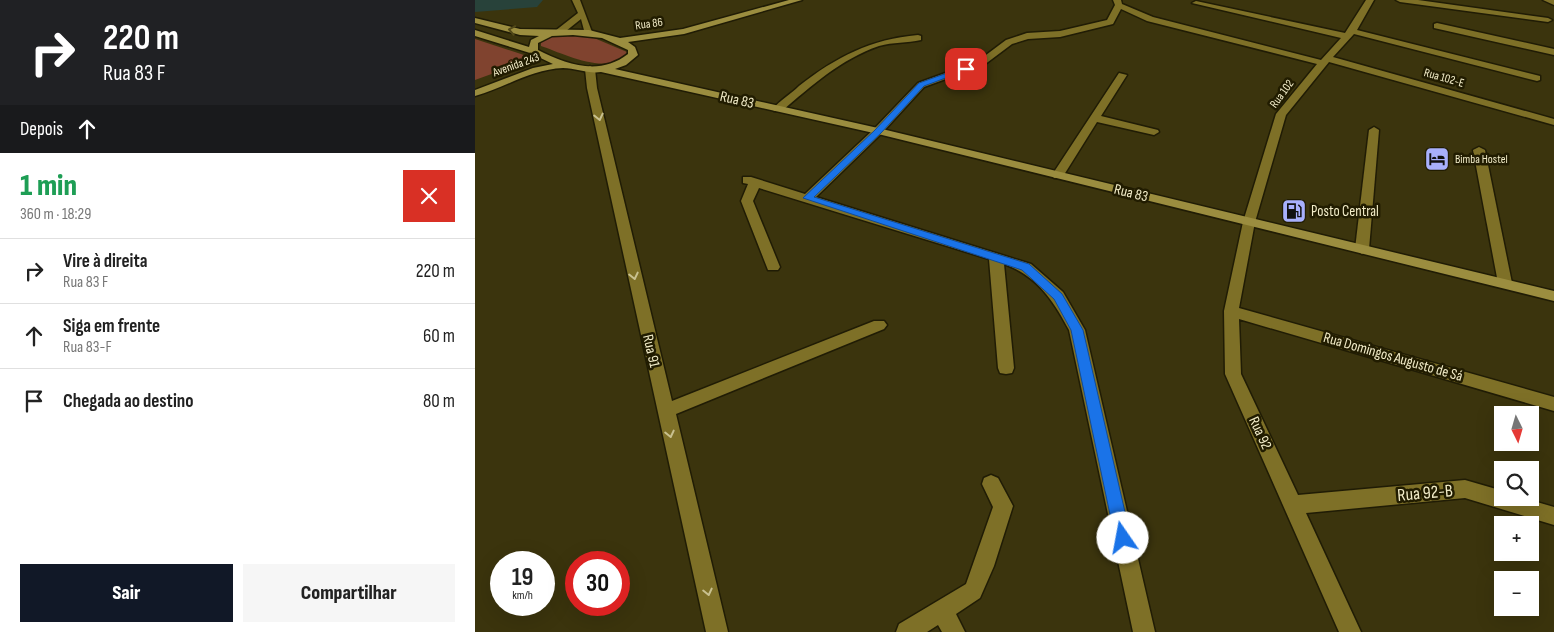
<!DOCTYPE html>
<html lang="pt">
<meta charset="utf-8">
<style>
:root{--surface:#fff;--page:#f6f6f6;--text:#222;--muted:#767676;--line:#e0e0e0;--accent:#111827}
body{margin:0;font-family:"Sofia Sans Condensed",sans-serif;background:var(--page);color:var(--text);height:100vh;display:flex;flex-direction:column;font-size:19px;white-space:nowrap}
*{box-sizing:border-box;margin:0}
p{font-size:16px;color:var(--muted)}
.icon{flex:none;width:28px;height:28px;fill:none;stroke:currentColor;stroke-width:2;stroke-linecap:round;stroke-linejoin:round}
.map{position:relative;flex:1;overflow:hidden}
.panel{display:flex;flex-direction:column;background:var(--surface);width:475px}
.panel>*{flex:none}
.guide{background:#202124;color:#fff;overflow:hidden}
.needle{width:32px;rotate:175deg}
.buttons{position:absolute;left:1019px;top:406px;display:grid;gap:10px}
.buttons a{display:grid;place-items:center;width:45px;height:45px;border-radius:0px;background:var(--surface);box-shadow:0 5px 20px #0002;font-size:25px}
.speed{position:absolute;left:15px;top:551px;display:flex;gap:10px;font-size:25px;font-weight:700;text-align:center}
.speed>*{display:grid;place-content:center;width:65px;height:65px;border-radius:50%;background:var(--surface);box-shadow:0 5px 20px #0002;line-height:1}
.speed small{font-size:12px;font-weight:400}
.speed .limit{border:8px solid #d22;background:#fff;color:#111}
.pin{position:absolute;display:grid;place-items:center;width:42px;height:42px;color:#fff;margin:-21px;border-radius:10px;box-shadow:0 2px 8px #0006}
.me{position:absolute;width:55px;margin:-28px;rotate:348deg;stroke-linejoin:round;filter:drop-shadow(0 0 4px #0008)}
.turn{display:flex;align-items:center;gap:18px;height:105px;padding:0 20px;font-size:22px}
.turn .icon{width:65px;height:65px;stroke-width:2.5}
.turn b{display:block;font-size:35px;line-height:42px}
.then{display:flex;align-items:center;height:48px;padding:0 20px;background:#0003;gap:10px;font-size:19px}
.round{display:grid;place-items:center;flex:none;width:52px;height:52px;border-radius:0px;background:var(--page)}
.head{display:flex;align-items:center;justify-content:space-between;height:85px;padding:0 20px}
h1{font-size:30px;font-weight:800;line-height:38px;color:#1e9e55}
.primary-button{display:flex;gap:10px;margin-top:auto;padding:10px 20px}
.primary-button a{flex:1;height:58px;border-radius:0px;background:var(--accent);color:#fff;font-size:20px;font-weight:800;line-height:58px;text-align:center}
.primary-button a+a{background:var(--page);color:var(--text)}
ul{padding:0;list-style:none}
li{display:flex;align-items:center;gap:15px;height:65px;padding:0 20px;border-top:1px solid var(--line)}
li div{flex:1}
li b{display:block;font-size:19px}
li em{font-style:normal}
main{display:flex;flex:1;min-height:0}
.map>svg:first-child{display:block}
</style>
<main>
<section class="panel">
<div class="guide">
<div class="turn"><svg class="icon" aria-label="right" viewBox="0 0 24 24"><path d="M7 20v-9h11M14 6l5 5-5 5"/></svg><div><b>220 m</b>Rua 83 F</div></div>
<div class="then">Depois<svg class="icon" aria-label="ahead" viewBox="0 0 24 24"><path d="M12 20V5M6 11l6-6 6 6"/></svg></div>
</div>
<div class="head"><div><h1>1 min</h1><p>360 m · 18:29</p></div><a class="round" style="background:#d93025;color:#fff"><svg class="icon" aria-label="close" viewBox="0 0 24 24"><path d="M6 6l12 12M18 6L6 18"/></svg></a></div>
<ul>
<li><svg class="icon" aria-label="right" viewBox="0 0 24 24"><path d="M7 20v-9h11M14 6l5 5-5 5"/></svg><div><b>Vire à direita</b><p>Rua 83 F</p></div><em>220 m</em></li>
<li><svg class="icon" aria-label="ahead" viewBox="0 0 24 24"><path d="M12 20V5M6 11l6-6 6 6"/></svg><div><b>Siga em frente</b><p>Rua 83-F</p></div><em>60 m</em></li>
<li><svg class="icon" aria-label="arrive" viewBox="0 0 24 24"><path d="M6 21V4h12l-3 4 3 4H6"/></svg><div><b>Chegada ao destino</b></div><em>80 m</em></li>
</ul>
<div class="primary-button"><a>Sair</a><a>Compartilhar</a></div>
</section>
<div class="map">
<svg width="1079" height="632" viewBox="0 0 1079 632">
<rect width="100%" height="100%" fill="#3b340d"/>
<g fill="#80432f">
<path d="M80,35h32l40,17c-16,26 -65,1 -86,-6v-5z"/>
<path d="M0,39l49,16 3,6 -52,19z"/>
</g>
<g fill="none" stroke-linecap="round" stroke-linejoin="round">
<defs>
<g id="minor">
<path d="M97,0h8l12,32 -7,2 -4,-15 -20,16h-6v-4l23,-18z"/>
<path d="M638,0h8l1,4 31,13 168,43 20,-22 -149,-35 4,-2 149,32 21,-33h8l-17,30 183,46v4l-3,1 -183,-47 -21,23 221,62v6l-225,-63 -43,53 -31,107 -16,86 315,89v14l-315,-92 2,55 57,121 167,-15 38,11v7h20l31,9v18l-89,-27 -159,15 55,119h-22l-114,-258 -1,-63 19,-89 33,-108 41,-50 -170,-43 -26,-12 -8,15 -53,13 -32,2 -16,5 -28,21 -60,22 -42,46 -66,64 215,67 32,28 22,38 70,302h-22l-64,-302c-16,-30 -32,-54 -65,-66l10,104 -2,5 -6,1 -6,-1 -2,-5 -9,-109 -230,-71 -6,13 27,66 -2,3h-10l-27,-69 7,-17 -5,-1v-6h8l54,17 69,-65 44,-46 60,-22 28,-21 21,-7 33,-2 47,-11 8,-15z"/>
<path d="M921,0h22l130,18 4,2 -4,2 -148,-20z"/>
<path d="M1068,0h11v5z"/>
<path d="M962,23l117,26v6l-120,-27v-4z"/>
<path d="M443,35l3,1v4c-14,3 -28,2 -42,6 -38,13 -68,40 -97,65h-8l-1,-2c7,-9 18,-15 26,-23 37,-29 72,-47 119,-51z"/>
<path d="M115,66l5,3 2,19 75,313 202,-80h10l3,4 -3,4 -208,85 52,218h-22l-119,-544 -2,-19z"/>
<path d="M644,73l8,2 -26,41 57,14 1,2 -5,3 -57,-13 -35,56h-8l-2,-3z"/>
<path d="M899,127l5,3 -10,119 -7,5 -7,-5 14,-119z"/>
<path d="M1004,147l6,3 27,133 -7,5 -7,-5 -25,-133z"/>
<path d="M516,475l7,3 15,28 -19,60 -14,32 -24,16 9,18h-23l-4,-7 -11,7h-31l3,-8 67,-40 27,-77 -11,-23 2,-6z"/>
</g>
<path id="major" d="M314,0h13l-118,34 -56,8 7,5 3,8 -12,10 -11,4 263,59 676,163v10l-676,-167 -277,-62c-13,2 -25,-4 -38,-4 -31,1 -59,20 -88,28v-6l58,-22 20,-4 -23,-11 -55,-17v-6l54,17 2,-7 8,-4 -19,-1 -45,-12v-5l45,11 69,1 31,8 63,-9zM98,35l29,3 26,12v4c-28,22 -61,11 -90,-4v-7l14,-7z"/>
</defs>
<use href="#minor" stroke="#201c05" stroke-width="3"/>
<use href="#major" stroke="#201c05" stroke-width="3"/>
<use href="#minor" fill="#7e7027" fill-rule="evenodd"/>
<use href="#major" fill="#9b8d3f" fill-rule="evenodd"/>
</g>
<path fill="#28423a" d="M0,0h68l-6,7 -62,5z"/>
<defs><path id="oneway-chevron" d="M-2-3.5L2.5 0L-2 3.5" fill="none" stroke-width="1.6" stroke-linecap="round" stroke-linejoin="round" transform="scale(1.25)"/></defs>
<use stroke="#524919" href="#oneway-chevron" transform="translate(37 30) rotate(-169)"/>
<g stroke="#c9c190">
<use href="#oneway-chevron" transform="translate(124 117) rotate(77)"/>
<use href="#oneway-chevron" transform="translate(159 276) rotate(77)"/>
<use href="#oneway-chevron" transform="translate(195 434) rotate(77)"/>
<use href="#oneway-chevron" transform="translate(233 592) rotate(77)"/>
</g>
<path fill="#1a73e8" stroke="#114b97" d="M489,67l6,2 -46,17 -43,47 -67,64 215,67 33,30 21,36 48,208 -3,5 -5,2 -5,-2 -3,-5 -44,-208 -17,-31 -32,-29 -219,-72 72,-68 44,-47z"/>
<defs>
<symbol id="hotel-square" viewBox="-11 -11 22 22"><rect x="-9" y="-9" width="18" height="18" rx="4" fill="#a8b0fc" stroke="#211c00"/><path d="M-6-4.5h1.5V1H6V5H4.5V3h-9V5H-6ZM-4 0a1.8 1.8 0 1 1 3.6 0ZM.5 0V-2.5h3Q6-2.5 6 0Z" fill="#111"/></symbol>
<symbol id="fuel-square" viewBox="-11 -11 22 22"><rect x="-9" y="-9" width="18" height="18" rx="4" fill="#a8b0fc" stroke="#211c00"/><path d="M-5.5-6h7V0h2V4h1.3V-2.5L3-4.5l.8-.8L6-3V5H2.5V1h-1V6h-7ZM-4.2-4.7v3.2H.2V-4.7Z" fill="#111"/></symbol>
</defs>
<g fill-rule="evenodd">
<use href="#hotel-square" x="948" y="145" width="28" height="28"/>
<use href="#fuel-square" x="805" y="197" width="28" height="28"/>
</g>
<g text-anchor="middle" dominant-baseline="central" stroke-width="5" stroke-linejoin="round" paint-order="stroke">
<g font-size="12" fill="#f2ecc8" stroke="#211c00">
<text transform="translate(174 24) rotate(-8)">Rua 86</text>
<text transform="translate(41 65) rotate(-20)">Avenida 243</text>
<text transform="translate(969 78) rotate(16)">Rua 102-E</text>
<text transform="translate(807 94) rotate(-54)">Rua 102</text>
</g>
<g font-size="12" fill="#f2ecc8" stroke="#211c00" text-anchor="start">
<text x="980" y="159">Bimba Hostel</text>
</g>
<g font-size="15" fill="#f2ecc8" stroke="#211c00">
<text transform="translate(262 100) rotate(13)">Rua 83</text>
<text transform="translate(656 193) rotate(14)">Rua 83</text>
<text transform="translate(176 351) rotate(77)">Rua 91</text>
<text transform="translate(918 357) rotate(16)">Rua Domingos Augusto de Sá</text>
<text transform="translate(785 433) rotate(65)">Rua 92</text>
</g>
<g font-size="15" fill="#f2ecc8" stroke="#211c00" text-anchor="start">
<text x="836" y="211">Posto Central</text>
</g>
<g font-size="18" fill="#f2ecc8" stroke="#211c00">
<text transform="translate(950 493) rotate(-5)">Rua 92-B</text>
</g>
</g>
</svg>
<div class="buttons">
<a><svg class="needle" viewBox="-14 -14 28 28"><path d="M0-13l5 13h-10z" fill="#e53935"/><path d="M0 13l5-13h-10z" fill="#767676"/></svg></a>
<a><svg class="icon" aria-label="search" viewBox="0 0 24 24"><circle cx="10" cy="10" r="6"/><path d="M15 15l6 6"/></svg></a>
<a>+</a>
<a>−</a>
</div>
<div class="speed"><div>19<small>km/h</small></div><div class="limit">30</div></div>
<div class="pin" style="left:491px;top:69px;background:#d93025"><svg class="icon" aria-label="arrive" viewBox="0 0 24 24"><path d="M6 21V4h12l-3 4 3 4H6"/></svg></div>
<svg class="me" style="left:648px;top:538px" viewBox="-20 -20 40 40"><circle r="19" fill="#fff"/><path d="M0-13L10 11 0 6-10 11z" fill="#1a73e8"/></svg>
</div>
</main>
